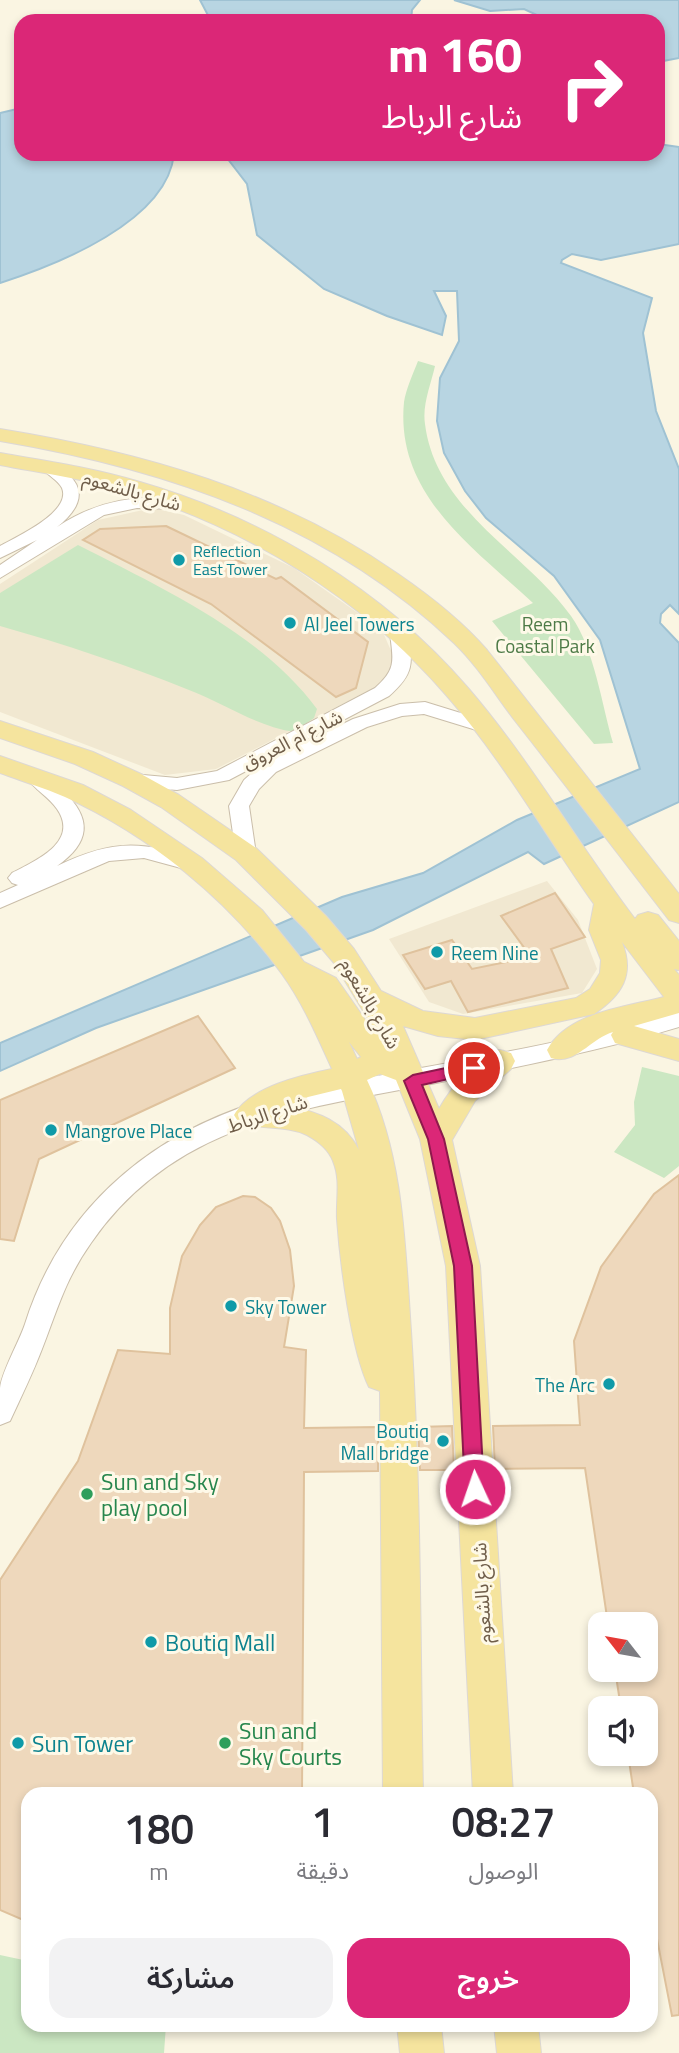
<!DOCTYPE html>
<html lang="ar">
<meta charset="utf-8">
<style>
:root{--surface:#fff;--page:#f2f2f3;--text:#2b2b33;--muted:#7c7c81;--accent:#db2777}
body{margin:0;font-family:"Titillium Web","Noto Sans Arabic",sans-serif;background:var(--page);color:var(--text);direction:rtl;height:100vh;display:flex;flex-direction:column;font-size:26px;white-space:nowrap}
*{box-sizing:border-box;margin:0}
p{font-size:23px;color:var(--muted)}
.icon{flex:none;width:38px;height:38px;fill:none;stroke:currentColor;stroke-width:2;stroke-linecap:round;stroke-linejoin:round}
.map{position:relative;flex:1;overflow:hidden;direction:ltr}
.panel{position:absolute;left:21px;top:1787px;width:637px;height:245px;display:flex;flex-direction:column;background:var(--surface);border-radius:21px;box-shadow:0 4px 10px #0003;direction:rtl}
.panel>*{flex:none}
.hud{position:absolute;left:14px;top:14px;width:651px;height:147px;border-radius:21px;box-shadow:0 4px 10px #0003;direction:rtl;background:#db2777;color:#fff;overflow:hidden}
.needle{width:46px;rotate:301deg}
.fabs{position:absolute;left:588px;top:1612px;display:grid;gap:14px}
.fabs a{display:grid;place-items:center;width:70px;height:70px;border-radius:14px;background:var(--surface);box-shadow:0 4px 10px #0003;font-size:35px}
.pin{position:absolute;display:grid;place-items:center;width:60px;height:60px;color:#fff;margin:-30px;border:4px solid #fff;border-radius:50%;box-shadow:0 2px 7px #0007}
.me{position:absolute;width:77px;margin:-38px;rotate:357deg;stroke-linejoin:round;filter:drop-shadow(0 0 5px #0008)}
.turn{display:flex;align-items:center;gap:24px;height:147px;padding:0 28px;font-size:32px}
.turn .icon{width:91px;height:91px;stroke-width:2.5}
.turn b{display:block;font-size:49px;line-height:60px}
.eta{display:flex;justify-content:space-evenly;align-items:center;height:119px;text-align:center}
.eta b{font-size:42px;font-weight:600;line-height:49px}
.cta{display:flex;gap:14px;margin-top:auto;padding:14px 28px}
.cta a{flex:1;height:80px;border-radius:21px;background:var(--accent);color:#fff;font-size:28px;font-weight:600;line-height:80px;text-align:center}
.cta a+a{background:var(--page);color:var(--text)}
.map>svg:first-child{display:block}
</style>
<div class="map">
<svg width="679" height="2053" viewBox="0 0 679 2053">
<rect width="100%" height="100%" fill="#faf5e2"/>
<g fill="#f1e8d1">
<path d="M152,508l32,7 110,53 88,62 13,30 -12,23 -167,86 -51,6 -165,-63v-128l98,-64z"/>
<path d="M547,881l31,39 19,49 -15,24 -119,21 -34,-12 -40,-63z"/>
</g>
<g fill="#cbe7c2">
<path d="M418,361l17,5c-4,18 -13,39 -10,58 11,87 99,127 146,192 23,32 31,89 42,127l-19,1 -102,-123 41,-18c-60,-56 -138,-108 -129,-201 2,-13 9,-28 14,-41z"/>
<path d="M78,545c82,42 183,88 239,164l-3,9 -20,14c-38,-6 -69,-28 -105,-42 -62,-25 -125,-46 -189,-64v-33z"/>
<path d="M642,1067l37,9v90l-15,12 -50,-26 21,-27 -1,-23z"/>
<path d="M0,1955l28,6v64h138l-2,28h-164z"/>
</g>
<g fill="#b8d5e2" stroke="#9fc2d3" stroke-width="2">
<path d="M200,0h220l-8,10 -1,11h-200z"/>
<path d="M454,0h225v58l-21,4v-41h-123l2,-6 -13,-6 -34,2z"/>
<path d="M21,108v46h153c-7,68 -118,111 -174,129v-170z"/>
<path d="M658,144l21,3v97l-78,16 -29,-6 -10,6 -1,3 91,35 -9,35 13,78 23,58v145l-9,-9 -9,9 -1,9 19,20v159l-135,62 -16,-12 -155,78 -277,98 -96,43v-28l342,-146 81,-24 94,-53 123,-51 -40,-129 -46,-64 -68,-58 -21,-27 -21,-38 -7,-32 3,-43 19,-37 -2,-50h-23l12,25 -4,19 -55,-19 -63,-27 -67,-54 -10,-51 -23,-30h434z"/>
</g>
<g fill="#eed8bc" stroke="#dfc29d" stroke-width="2">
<path d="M166,526l110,53 5,-2 87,65 -12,46 -20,9 -125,-93 -128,-64 17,-11z"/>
<path d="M555,893l30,44 -34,12 17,39 -100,24 -17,-31 -26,8 -22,-34 49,-15 20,29 59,-12 -30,-41z"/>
<path d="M198,1016l37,52 -196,91 -25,82 -14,-2v-139z"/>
<path d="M679,1175v840l-7,1 -21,-108v-114h-17l-6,-40h18v-46h-25l-6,-38h31v-46h-38l-23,-156 -90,1 -2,-43 87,-1 -6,-84 27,-74 53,-73z"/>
<path d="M243,1196l12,1 16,11 9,13 10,29 4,36 -10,61 22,3 -2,78 74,-1v44l-74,1 -2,322h-274v128l-28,-12v-330l78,-119 40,-111 52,4v-46l12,-52 18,-31 16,-18z"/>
<path d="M452,1426l2,44h-34l-2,-43z"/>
</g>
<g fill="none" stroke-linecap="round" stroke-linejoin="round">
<defs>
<g id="minor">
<path d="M50,463c8,2 13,7 19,12 20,19 6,38 -12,52 33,-22 67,-31 106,-29 10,0 20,-1 27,6l-9,5 -44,-1 -33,7 -104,63v-13l37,-25 -37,18v-12c16,-9 72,-34 62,-58 -4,-8 -15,-13 -20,-20z"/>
<path d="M399,627l9,6c5,31 6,41 -19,63l-160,84 -52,10 -45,-4 -7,-2 -3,-4 3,-4 7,-2 45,4 40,-7 158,-83c22,-19 18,-28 15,-55z"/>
<path d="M425,702l68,21 3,4 -3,4 -7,2 -62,-19 -22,2 -35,11 -91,45 -17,17 -10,17 7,48 -3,5h-14l-3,-5 -7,-48 15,-26 18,-16 91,-45 47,-15z"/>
<path d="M37,772c10,2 18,11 26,19 30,28 27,52 -6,75 56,-27 84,-25 142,-7l3,5 -3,5 -7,2 -48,-13 -35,3 -109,47v-15l18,-8 -6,-2 -4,-5 4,-5c23,-12 68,-31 45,-64 -8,-12 -22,-19 -30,-31l3,-4z"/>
<path d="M679,1011v16c-80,24 -161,40 -243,56 -133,26 -262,39 -345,160 -26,37 -33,65 -49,106 -9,24 -21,48 -32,72l-10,4c0,-13 0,-26 0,-37 2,-17 19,-46 25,-64 39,-124 138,-200 261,-230 44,-11 90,-17 135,-26 87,-16 173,-32 258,-57z"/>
</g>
<g id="major">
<path d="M0,429c142,23 279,62 398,145 32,22 64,47 89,76l192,244v29l-10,-3c-51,-66 -101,-132 -153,-198 -20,-26 -38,-56 -62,-79 -125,-119 -287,-174 -454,-202z"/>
<path d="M0,453c47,8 94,15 140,29 124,36 243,107 328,206 62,72 110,156 167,231l3,-4 10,-3 10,3 21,26v29l-5,-1 5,6v38l-45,13 45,13v22l-64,-18 -4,-8 2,-3c-23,7 -37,33 -62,26l-4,-8c21,-38 79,-43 117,-53l-42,-55c13,33 0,53 -28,72l-119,26 -37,-4 -35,-10 36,83c9,-16 40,-59 61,-59 1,0 10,3 11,3l4,8 -4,8 -36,32 -23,39 28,126 33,528h-40l-27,-528 -26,-127 -24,-59 -16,-6 -13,6c37,78 38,166 44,251 10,154 9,308 12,463h-40l-3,-403 -11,-4c-18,-37 -29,-125 -32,-168 -1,-20 4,-39 -4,-58 -4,-11 -15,-20 -26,-26 -21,-10 -46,-5 -68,-12l-5,-8c16,-28 68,-40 98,-46 -15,-33 -29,-66 -50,-95 -53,-74 -133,-139 -217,-177 -21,-9 -43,-16 -65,-24v-17l83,29 48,25 71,48 60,52 42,52 32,16 37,53v-4l-39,-64 -28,-33 -70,-70 -75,-53 -38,-21 -48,-22 -75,-26v-17l93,31 48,22 38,21 77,53 70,68 28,33 27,42 42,20 52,7 101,-20 14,-9 10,-16 1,-13 -12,-30 5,-26c-49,-69 -91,-144 -147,-208 -84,-97 -199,-168 -322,-205 -41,-12 -83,-18 -125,-26zM349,1042l12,15 -4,2zM341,1089l1,2 17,59c-15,-29 -41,-38 -71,-44l20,-9z"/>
<path d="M397,2025h44l3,28h-44z"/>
<path d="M494,2025h44l3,28h-44z"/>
</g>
</defs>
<use href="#minor" stroke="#cabeaa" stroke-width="2"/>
<use href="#major" stroke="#ddd8d4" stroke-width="2"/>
<use href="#minor" fill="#fff" fill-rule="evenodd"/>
<use href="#major" fill="#f5e49e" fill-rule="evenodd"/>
</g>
<path fill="#db2777" stroke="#8e194d" stroke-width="2" d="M474,1062l6,1 2,5 -2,4 -58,13 22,54 28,127 12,223 -3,6 -6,2 -7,-2 -3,-6 -11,-223 -26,-127 -24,-58 9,-6z"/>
<g fill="#0f9aa8" stroke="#fef9e8" stroke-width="2.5">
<circle cx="179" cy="560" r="7"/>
<circle cx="290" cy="623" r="7"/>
<circle cx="437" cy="952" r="7"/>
<circle cx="51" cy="1130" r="7"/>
<circle cx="231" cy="1306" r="7"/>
<circle cx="609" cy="1384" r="7"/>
<circle cx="443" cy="1441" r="7"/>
<circle cx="151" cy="1642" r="7"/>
<circle cx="18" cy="1743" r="7"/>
</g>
<g fill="#2e9e5b" stroke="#fef9e8" stroke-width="2.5">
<circle cx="87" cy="1494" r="7"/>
<circle cx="225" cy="1743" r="7"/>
</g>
<g text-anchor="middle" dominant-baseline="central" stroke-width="6" stroke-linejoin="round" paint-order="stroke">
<g font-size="16" fill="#0d838f" stroke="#fef9e8" text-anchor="start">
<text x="193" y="551">Reflection<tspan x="193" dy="18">East Tower</tspan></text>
</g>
<g font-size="19" fill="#705e4a" stroke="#fef9e8">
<text transform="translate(132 490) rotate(16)">شارع بالشعوم</text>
<text transform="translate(292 739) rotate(-27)">شارع أم العروق</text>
<text transform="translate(371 1003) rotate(60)">شارع بالشعوم</text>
<text transform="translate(267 1113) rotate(-18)">شارع الرباط</text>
<text transform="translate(481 1593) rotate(-93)">شارع بالشعوم</text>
</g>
<g font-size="19" fill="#0d838f" stroke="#fef9e8" text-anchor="start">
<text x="304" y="623">Al Jeel Towers</text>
<text x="451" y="952">Reem Nine</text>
<text x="65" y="1130">Mangrove Place</text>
<text x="245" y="1306">Sky Tower</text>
<text x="595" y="1384" text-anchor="end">The Arc</text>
<text x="429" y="1430" text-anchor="end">Boutiq<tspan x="429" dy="22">Mall bridge</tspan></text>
</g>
<g font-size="19" fill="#4d7a46" stroke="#fef9e8">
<text x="545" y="623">Reem<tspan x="545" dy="22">Coastal Park</tspan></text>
</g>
<g font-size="23" fill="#27864d" stroke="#fef9e8" text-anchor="start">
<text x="101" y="1481">Sun and Sky<tspan x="101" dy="26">play pool</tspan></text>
<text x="239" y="1730">Sun and<tspan x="239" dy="26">Sky Courts</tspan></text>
</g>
<g font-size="23" fill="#0d838f" stroke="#fef9e8" text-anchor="start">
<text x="165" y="1642">Boutiq Mall</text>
<text x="32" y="1743">Sun Tower</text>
</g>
</g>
</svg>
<div class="fabs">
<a><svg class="needle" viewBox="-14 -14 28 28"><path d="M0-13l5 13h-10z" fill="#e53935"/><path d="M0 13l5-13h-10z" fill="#7c7c81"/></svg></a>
<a><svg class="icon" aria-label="sound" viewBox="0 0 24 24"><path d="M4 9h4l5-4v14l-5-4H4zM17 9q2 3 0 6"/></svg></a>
</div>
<div class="pin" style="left:474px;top:1068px;background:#d93025"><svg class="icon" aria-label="arrive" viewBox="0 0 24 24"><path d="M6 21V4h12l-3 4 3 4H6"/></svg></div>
<svg class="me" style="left:475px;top:1489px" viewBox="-20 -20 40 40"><circle r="17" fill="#db2777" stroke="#fff" stroke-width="3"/><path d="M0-11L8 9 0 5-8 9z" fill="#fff"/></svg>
<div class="hud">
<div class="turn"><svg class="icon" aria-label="right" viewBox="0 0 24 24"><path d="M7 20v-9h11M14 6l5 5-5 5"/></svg><div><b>160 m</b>شارع الرباط</div></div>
</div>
<section class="panel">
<div class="eta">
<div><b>08:27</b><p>الوصول</p></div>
<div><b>1</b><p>دقيقة</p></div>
<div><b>180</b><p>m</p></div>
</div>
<div class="cta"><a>خروج</a><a>مشاركة</a></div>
</section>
</div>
